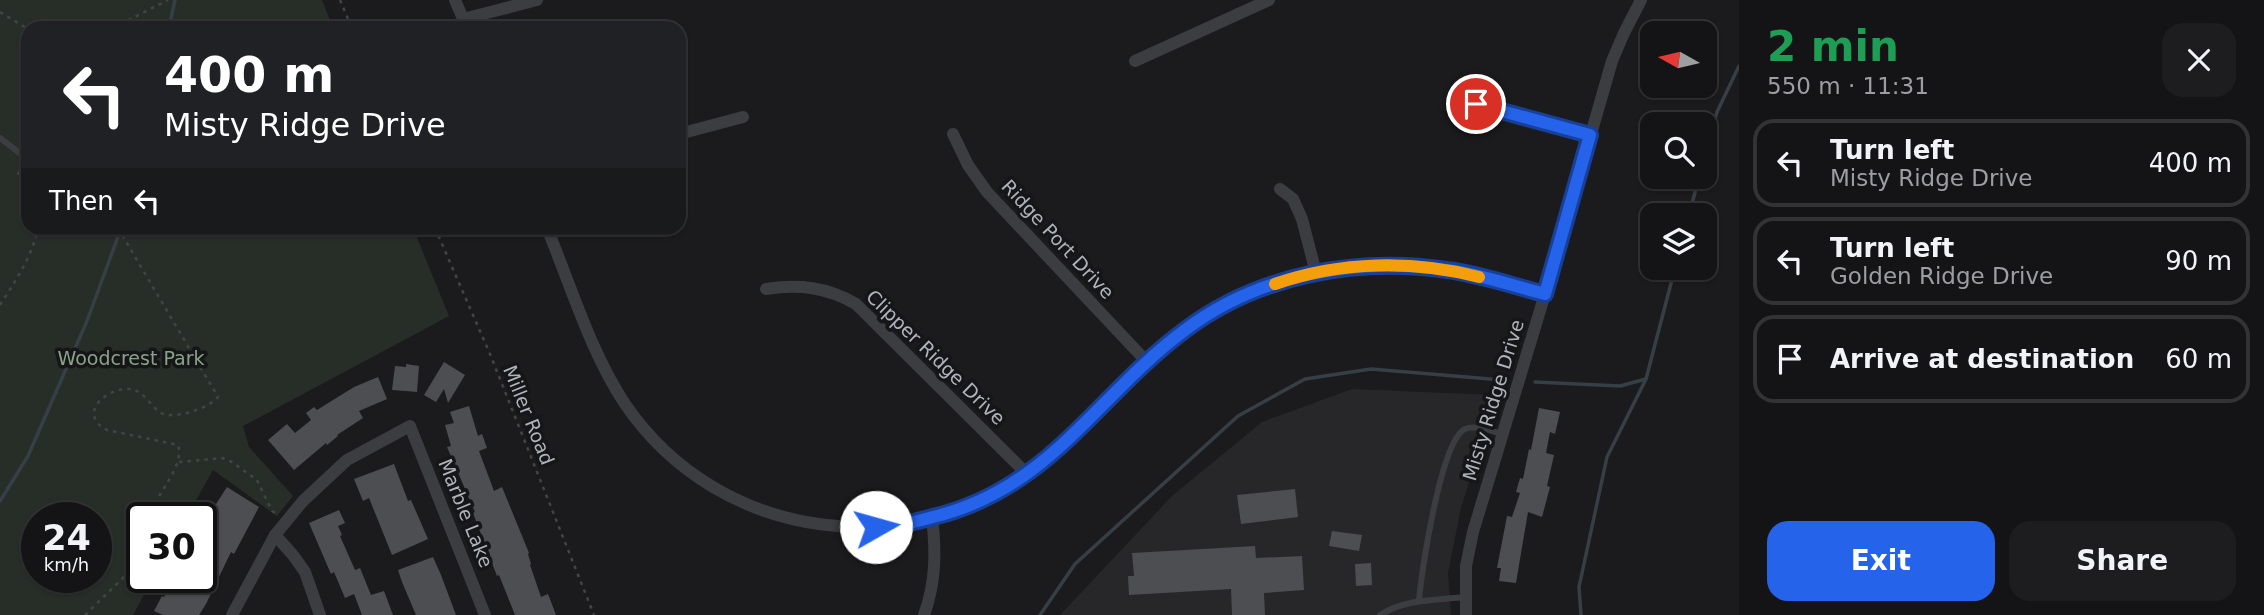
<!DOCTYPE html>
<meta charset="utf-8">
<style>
:root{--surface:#141416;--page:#1d1d1f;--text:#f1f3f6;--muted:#9d9ea1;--line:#333335;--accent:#2563eb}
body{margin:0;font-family:"DejaVu Sans",sans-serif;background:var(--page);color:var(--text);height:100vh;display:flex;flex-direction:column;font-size:26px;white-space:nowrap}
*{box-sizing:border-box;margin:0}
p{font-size:23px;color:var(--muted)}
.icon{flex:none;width:38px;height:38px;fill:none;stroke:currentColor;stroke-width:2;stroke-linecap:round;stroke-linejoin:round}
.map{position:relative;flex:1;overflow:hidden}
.sheet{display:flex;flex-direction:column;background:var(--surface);width:525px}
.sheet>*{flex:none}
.hud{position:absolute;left:21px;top:21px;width:665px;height:214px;border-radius:21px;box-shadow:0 2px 5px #0004,0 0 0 2px var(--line);background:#202124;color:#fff;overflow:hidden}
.needle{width:46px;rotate:278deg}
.controls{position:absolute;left:1640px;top:21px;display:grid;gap:14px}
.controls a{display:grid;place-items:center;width:77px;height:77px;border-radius:14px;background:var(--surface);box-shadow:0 2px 5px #0004,0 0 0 2px var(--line);font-size:35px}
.speed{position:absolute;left:21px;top:502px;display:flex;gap:14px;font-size:35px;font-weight:700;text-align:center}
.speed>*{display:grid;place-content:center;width:91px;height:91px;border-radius:50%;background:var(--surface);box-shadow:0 2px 5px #0004,0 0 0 2px var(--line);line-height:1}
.speed small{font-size:18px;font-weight:400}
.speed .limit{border:4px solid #111;border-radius:10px;background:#fff;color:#111}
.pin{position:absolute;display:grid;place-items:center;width:60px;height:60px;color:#fff;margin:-30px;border:4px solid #fff;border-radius:50%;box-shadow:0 2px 7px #0007}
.me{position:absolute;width:77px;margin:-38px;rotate:83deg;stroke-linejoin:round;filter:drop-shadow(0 0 5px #0008)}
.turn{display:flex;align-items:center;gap:24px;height:147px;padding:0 28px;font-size:32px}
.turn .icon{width:91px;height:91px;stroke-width:2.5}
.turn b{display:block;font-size:49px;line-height:60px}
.then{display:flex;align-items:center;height:66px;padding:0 28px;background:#0003;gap:14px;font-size:26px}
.round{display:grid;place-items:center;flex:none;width:74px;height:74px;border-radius:21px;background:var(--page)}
.headline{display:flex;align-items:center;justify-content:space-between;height:119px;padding:0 28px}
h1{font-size:42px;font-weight:700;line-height:52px;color:#1e9e55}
.cta{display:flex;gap:14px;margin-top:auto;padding:14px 28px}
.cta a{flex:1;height:80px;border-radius:21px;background:var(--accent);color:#fff;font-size:28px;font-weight:700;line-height:80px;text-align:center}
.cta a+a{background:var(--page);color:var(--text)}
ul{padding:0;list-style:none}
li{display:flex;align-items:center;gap:21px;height:88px;margin:0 14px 10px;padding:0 14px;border:4px solid var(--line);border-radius:21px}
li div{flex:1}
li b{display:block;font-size:26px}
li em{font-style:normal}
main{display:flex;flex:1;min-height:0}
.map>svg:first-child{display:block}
</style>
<main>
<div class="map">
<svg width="1739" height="615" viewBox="0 0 1739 615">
<rect width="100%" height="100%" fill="#1b1b1d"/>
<path fill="#27272a" d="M1352,389l144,6 -35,113 -13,65 3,42h-391l112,-119 90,-74z"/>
<path fill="#272e28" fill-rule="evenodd" d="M0,0h322l11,28h-305v200h385l36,88 -206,110 6,21 44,49 -16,20 -64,-46 -27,48h-44v60h11l-20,37h-133zM37,518h59v60h-59z"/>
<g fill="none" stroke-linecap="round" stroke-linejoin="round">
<g stroke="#363f45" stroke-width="3.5">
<path d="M169,28l6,-28"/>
<path d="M1704,158l13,-46 22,-46"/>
<path d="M1689,215l10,-38"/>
<path d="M123,230l1,-2"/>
<path d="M1535,382l85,4 26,-7"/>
<path d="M0,501l28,-45 59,-135 32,-87"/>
<path d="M1040,615l35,-51 163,-148 67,-37 66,-10 131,11"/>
<path d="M1581,615l-2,-28 28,-130 39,-78 29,-111"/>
</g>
</g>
<g fill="#4d4e52">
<path d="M444,362l21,13 -17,28 -4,-14 -8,13 -12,-7z"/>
<path d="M406,364l13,2 -2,26 -25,-2 3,-24 11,1z"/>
<path d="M378,377l9,22 -28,12 4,7 -26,17 1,1 -11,9 -1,-2 -32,27 -26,-30 19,-16 8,9 16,-13 -5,-7 8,-6 3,3 37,-23z"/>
<path d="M469,406l9,30 4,-2 5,14 -8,3 15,40 8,-4 27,66 -1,1 3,10 -1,1 11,32 7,-3 8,21h-41l-16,-40 -2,1 -24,-63 2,-1 -28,-65 4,-1 -6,-21 9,-2 -4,-11z"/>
<path d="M1539,408l21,4 -5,22 -5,-2 -4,21 8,2 -7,31 3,1 -8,30 -14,-5 -12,71 -17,-2 2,-13h-4l10,-52 5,1 8,-24 -4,-1 4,-14 3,1 6,-30 2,1z"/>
<path d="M394,464l14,37 3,-1 17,39 -36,16 -23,-57 -6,3 -9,-22z"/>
<path d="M227,487l32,20 -25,47 -3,-2 -25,52 -7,11h-36l-9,-4 8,-15 2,1 4,-7 5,3 6,-15h22v-47l4,-7 -4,-2 5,-9 3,2z"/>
<path d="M1295,489l3,28 -57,7 -4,-29z"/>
<path d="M339,510l6,13 -7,3 4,9 -2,1 15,34 5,-2 11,27 13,-4 9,24h-31l-8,-21 -9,4 -11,-26 -3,2 -22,-51z"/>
<path d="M1332,531l30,4 -3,16 -30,-5z"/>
<path d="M1255,546l1,12 46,-2 2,34 -40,3 1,22h-33l-1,-26 -102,6 -1,-19h6l-2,-23z"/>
<path d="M433,557l8,18 15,40h-40l-14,-33 -4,-12z"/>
<path d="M1371,563l1,22 -16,1 -1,-22z"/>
</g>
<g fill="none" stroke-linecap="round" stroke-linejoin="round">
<g stroke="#424448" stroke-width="2.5" stroke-dasharray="3.5 5" stroke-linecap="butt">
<path d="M340,0l12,28"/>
<path d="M0,12l28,17"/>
<path d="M113,28l55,-28"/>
<path d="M23,164l-6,12 11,8"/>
<path d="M118,228l100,169c-9,11 -43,23 -57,16 -11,-6 -18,-26 -35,-24 -23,1 -48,26 -19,41l71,15c7,24 -24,48 -27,73"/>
<path d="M435,228l55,126 104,261"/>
<path d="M0,305c16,-25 32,-48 38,-77"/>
<path d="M179,462l44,-4 9,4 25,18 15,31 6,4"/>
<path d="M85,615l41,-40 16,-12"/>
</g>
<g stroke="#3c3d41" stroke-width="6">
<path d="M0,138l26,20"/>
<path d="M1419,601c2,-28 22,-161 46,-172 11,-5 28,3 38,5"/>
<path d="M1380,615c25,-16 56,-15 85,-18"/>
</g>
<g stroke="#3c3d41" stroke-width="12">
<path d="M455,0l12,28"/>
<path d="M463,19l74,-19"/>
<path d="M1135,61l134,-61"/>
<path d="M1459,101l34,6 97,28"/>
<path d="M679,134l64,-17"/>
<path d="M953,134l15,31 19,27 160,170"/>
<path d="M1280,189l13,10 9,20 14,54"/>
<path d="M547,228c24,58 43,123 78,176 95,139 287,162 417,59 18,-14 34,-31 50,-47 55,-54 98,-100 173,-128 58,-22 122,-28 184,-18 32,5 65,16 96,24"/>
<path d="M766,289c33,-5 61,-2 90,15l171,170"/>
<path d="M275,535l18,20 12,17 15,43"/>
<path d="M232,615l43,-80 28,-34 44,-41 63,-34 75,189"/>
<path d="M924,615c12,-33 12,-63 8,-98"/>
<path d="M1466,615v-49l7,-34 72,-238 67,-233 12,-28 17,-33"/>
</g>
</g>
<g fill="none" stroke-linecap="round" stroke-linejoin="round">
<defs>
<path id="route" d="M876,527c20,0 38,-5 57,-10 117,-28 163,-121 252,-187 74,-56 172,-73 262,-60 33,4 66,16 98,24l45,-159 -114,-31"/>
</defs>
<use href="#route" stroke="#184099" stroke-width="18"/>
<use href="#route" stroke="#2563eb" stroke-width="12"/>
<path stroke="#f59e0b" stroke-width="12" d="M1275,284c66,-23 137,-24 204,-7"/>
</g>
<g text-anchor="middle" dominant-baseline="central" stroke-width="7" stroke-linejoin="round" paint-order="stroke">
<g font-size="19" fill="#afb3bb" stroke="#161618">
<text transform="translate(1058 239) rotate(47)">Ridge Port Drive</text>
<text transform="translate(936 357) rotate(44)">Clipper Ridge Drive</text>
<text transform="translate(1493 400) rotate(-73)">Misty Ridge Drive</text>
<text transform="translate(529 415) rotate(68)">Miller Road</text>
<text transform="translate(466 513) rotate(68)">Marble Lake</text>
</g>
<g font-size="19" fill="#89a388" stroke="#161618">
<text x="131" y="358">Woodcrest Park</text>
</g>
</g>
</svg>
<div class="controls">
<a><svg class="needle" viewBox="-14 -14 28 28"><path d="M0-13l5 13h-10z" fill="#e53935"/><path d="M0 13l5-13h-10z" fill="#9d9ea1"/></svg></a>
<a><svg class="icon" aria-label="search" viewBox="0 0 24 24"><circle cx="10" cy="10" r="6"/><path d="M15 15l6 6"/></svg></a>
<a><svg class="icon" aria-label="layers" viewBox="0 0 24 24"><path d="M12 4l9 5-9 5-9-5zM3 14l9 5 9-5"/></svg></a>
</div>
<div class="speed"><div>24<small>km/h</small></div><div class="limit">30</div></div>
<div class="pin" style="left:1476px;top:104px;background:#d93025"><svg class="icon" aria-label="arrive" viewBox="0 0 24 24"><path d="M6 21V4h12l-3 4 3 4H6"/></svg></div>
<svg class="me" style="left:876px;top:527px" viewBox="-20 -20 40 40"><circle r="19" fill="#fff"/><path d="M0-13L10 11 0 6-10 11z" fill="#2563eb"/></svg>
<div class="hud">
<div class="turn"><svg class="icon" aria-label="left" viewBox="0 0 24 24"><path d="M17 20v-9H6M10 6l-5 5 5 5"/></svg><div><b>400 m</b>Misty Ridge Drive</div></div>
<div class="then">Then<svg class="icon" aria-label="left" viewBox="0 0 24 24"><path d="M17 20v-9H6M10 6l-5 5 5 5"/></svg></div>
</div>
</div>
<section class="sheet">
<div class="headline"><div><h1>2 min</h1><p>550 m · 11:31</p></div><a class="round"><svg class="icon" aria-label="close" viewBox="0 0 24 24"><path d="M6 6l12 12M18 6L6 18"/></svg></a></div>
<ul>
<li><svg class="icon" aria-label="left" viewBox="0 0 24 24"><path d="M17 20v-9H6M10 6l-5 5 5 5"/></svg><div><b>Turn left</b><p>Misty Ridge Drive</p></div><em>400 m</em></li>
<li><svg class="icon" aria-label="left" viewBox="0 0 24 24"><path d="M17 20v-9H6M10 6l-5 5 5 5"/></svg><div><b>Turn left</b><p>Golden Ridge Drive</p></div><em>90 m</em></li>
<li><svg class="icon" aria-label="arrive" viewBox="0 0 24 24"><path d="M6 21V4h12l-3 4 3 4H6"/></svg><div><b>Arrive at destination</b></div><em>60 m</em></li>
</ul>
<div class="cta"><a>Exit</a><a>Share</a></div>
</section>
</main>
